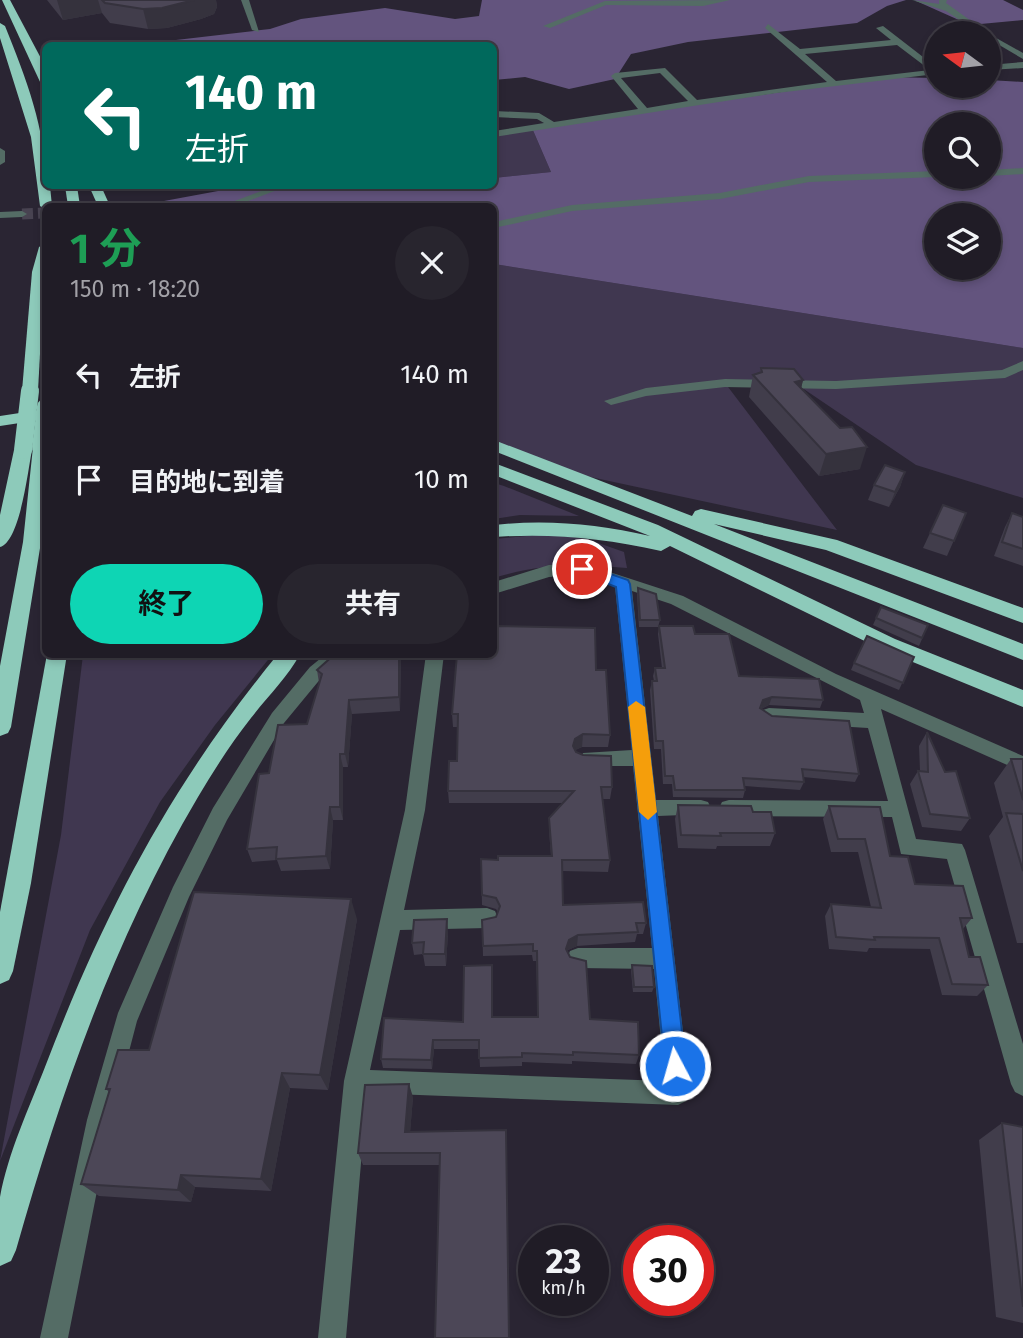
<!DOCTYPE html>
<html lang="ja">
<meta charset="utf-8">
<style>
:root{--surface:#201c26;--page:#28252e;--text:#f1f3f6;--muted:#a2a1a7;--line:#3d3a43;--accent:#0ed5b4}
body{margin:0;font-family:"Fira Sans","Noto Sans JP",sans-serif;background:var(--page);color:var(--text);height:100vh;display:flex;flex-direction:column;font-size:26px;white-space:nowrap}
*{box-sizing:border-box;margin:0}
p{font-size:23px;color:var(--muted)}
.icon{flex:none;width:38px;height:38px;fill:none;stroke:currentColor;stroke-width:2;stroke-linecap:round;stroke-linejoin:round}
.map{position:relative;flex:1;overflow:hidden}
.side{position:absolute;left:42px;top:203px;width:455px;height:455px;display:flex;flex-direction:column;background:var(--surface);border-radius:10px;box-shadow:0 4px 10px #0003,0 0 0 2px var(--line)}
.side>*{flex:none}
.top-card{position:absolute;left:42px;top:42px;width:455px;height:147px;border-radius:10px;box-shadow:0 4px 10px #0003,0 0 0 2px var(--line);background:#00695c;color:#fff;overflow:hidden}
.needle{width:46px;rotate:285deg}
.tools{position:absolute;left:924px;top:21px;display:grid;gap:14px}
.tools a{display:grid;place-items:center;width:77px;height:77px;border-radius:50%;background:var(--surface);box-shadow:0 4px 10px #0003,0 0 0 2px var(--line);font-size:35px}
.speed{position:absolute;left:518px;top:1225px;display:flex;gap:14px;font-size:35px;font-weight:700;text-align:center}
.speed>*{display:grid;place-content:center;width:91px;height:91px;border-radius:50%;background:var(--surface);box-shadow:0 4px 10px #0003,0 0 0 2px var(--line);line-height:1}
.speed small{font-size:18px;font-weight:400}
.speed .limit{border:10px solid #d22;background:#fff;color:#111}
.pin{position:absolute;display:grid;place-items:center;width:60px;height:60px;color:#fff;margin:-30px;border:4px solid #fff;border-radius:50%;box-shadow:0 2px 7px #0007}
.me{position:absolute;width:77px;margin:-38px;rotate:354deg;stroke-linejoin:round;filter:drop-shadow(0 0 5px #0008)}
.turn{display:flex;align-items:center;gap:24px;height:147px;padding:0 28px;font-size:32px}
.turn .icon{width:91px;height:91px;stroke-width:2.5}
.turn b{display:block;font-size:49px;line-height:60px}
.round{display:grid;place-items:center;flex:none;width:74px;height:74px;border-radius:37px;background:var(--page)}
.summary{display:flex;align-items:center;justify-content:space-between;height:119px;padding:0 28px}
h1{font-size:42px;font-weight:700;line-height:52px;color:#1e9e55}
.cta{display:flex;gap:14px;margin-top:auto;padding:14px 28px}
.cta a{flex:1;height:80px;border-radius:42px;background:var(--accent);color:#111;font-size:28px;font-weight:700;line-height:80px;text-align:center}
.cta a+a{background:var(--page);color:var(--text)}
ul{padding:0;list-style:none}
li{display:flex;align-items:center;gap:21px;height:105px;padding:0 28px}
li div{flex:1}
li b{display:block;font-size:26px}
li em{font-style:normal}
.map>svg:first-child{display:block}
</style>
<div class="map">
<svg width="1023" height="1338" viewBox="0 0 1023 1338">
<rect width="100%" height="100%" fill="#2a2533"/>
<g fill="#403750">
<path d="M532,128l19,44 -57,6v-43z"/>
<path d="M494,264l529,84v150l-107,-33 -130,-88 -61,6 112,147 -279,-60 -64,-28z"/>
<path d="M494,483l10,3 75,30 -59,-1 -26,4z"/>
<path d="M547,534l40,5 37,13 3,16c-50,-4 -85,-5 -133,10v-39z"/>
<path d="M83,655h189l-57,70 -55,77 -70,128 -90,231 61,-326z"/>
</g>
<g fill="#63547e" fill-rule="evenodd">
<path d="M482,0h424l-19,6 -30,17 -169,19 -57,12 -16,25 -46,10 -44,-12 -31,3v-34h-370l146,-17 31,-10 84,-11 70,11 24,-3z"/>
<path d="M914,0h89l20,10v10l-53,5z"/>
<path d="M885,77l51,1v8h53v-6l34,2v266l-529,-84v-58h-357l108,-20h249v-8l57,-6 -19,-44zM936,124h53v53h-53zM936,215h53v53h-53z"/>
</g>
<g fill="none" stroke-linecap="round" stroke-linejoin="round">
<path stroke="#484351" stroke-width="11" stroke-dasharray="11 5" stroke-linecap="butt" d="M22,214l24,-1"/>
<g fill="#546c65" fill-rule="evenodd">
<path d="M241,0h8l10,32 -7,-2z"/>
<path d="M730,0l-27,6 -97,-1 -56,23 -7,-2 62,-25z"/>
<path d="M912,0l27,4v-4h8l-1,3 42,30h-9l-33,-22z"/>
<path d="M768,24l32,25 91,-9 -15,-12 7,-2 53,41v7l-159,19 -283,44v-6l50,-8 -7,-4 -43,-2v-6l45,2 15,9 84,-13 -27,-33 4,-3 50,-5 32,32 130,-18 -62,-54zM897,45l33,25 -94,11 -31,-27zM660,73l28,28 -41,7 -26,-30z"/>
<path d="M989,34l34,19v6l-34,-20z"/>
<path d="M1023,62v6l-34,2v-5z"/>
<path d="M0,148l5,3v11l-5,3z"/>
<path d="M1023,168v6l-34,2v-6z"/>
<path d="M936,171v6l-127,5 -89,17 -148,12 -78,17v-6l78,-17 148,-12 89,-17z"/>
<path d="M275,186h13l-53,20h-14z"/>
<path d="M0,212l22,-1 5,3 -5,3 -22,1z"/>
<path d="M1023,361v9l-18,8 -169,11 -111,-2 -79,9 -35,9 -7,-4 42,-13 79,-9 111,2 166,-11z"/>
<path d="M582,563l101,33 153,78 187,82v16l-142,-63 35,130 46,5 3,6 58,194v52l-8,-4 -4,-8 -64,-225 -46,-5 -9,-37 -163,-1 -7,-2 -3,-6 3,-6 7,-2 159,1 -20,-73 -99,-6 -6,-2 -3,-5 3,-5 6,-2 95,5 -4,-13 -189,-96 -39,-13 24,209h45l7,2 3,6 -3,6 -50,2 32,277 -4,8 -8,4 -311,-12 -21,245h-28l26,-257 61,-271 21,-156h18l-19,156 -21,100 83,-2 8,3 3,7 -3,7 -8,3 -87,2 -30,140 295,11 -11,-112 -76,-1 -8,-3 -3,-7 3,-7 8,-3h74l-19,-182h-43l-7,-3 -2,-5 2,-5 49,-3 -17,-164 -34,-11 -32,2 -55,17v-12l55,-17z"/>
<path d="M326,654h21l-25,23 -38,46 -57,97 -38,77 -52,124 -26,99 -43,218h-28l47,-218 31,-107 55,-126 40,-79 59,-95 38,-46z"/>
</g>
<g fill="#8dcaba" fill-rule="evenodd">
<path d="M2,0h8l34,64 2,23 -5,-3z"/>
<path d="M0,23l5,3c21,52 41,103 41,160h4l2,20h-6v4l-6,-4 -9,-69 -31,-99z"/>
<path d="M65,186h12l3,20h-12z"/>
<path d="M89,186h12l9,20h-12z"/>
<path d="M46,243l-8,148 -8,5 -8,-5 10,-119 7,-25z"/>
<path d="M46,409v10l-46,7v-10z"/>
<path d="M494,440l198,76 3,-5 6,-2 136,31 186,68v15l-197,-73 -112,-26 309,120v16l-529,-209z"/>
<path d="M41,442l5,1 -5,99 -30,185 -3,6 -8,3v-70l23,-124 10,-95z"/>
<path d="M23,445l9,5c-4,20 -12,92 -32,97v-32l14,-65z"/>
<path d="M494,463l164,62 237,114 128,51v17l-142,-58 -211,-103 -9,5c-57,-13 -109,-18 -167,-14v-12c52,-6 104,-1 156,11l-156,-61z"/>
<path d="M47,654h20l-36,229 -18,88 -4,9 -9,4v-72z"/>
<path d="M278,654h22c-12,23 -33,43 -49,64 -19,24 -37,52 -53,79 -84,142 -137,295 -182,453l-5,11 -11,5c0,-22 0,-48 0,-69 8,-44 29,-89 45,-130 60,-157 126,-282 233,-413z"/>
</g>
<g stroke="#8dcaba" stroke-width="18">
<path d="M41,447l5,-40"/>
<path d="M23,450l7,-59"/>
</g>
</g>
<g fill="#413d4b">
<path d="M47,0h169l1,7 -3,7 -13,5 -34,9 -19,1 -38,-6 -8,-10 -39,7z"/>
<path d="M761,368l42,12 -2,8 39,40 20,41 -41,7 -70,-79 4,-22 7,-2z"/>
<path d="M905,472l-5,15 -11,20 -21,-7 6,-15z"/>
<path d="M943,505l23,8 -19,43 -24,-8z"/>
<path d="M1012,513l11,4v49l-29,-10 11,-29z"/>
<path d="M638,588l22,32 -2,7h-19l-2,-32z"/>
<path d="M881,607l47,18 -9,21 -46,-21z"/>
<path d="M659,626l36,8 44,42 84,24 -3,8 -51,-3 -8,4 98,65 -4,8 -52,-5 1,5 -4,8 -55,-4v4l-2,8 -70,-1 -1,-13h-9l-2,-35h-7l-4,-59 2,-9h2l-1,-5 2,-8h7l-4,-34z"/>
<path d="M335,654h66l-1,57 -48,3 -4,53h-5v53h-10l-3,49 -49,2 -4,-11 -25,2 -5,-13 22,-76 38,-49 12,-41 -2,-13z"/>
<path d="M914,657l-15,33 -48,-20 3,-7z"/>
<path d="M596,670l14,65 -2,12h-26l-7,3 37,37 -2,12h-7l7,61 -2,12 -46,-1 1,34 83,18 -3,11h-6l-2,8 -58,4 -9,4 -1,1 23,68 49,36 -3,9 -64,-3v3l-50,-2v4l-42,1 -1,-18h-45l-2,20 -49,-1 -2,-9 82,-37 30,-5h45l-2,-56h-3l-1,-6 -49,1 -1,-36 14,-3 2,-5 -2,-3 -14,-4 -1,-46 17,1 53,-4 -2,-26v-12l14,-15h-114l-1,-12 9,-30 1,-34h-5l-1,-13z"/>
<path d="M927,732l18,40 25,46 -9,13 -39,-4 -12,-43 8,-13h2l-1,-25z"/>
<path d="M1011,759h12v184h-6l-28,-107 14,-19 -9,-34z"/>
<path d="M678,805l75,7 22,21 -5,13h-53l-1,3 -38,-1 -3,-29z"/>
<path d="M829,806l61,50 25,28 57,34 -9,11 6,28 19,28 -11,11 -35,-1 -12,-46 -61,-1 -2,4 -38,-3 -4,-33 6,-12 40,3 -13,-55h-27l-8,-33z"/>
<path d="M357,919l-29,171 -38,-2 -19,103 -76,-4 -4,15 -92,-6 -18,-12 28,-92 -3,-3 43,-39z"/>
<path d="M448,932l-2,34h-21l-2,-12 -9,1 -2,-12z"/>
<path d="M632,965l22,22 -2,5h-19l-2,-21z"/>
<path d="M413,1097l-3,35 96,-2 -66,35h-77l-5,-12z"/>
<path d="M1002,1123l21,4v196l-27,-6 -17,-177z"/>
</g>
<g fill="#35323d">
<path d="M57,0h41l4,13 -39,7z"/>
<path d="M194,0h22l1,7 -3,7 -13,5 -34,9 -19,1 -5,-20z"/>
<path d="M803,380l-5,22 -3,-20z"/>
<path d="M867,447l-7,22 -41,7 7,-22z"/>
<path d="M905,472l-5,15 -11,20 6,-15z"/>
<path d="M399,654h2l-1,57 -1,-14z"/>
<path d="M772,697l-3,8 -8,4 2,-9z"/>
<path d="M349,700l3,14 -4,53 -3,-13z"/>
<path d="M583,734l-1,13 -8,4 -1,-5 2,-7z"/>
<path d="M340,754l3,13v53l-3,-13z"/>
<path d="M330,807l3,13 -3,49 -4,-13z"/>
<path d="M351,899l6,20 -29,171 -8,-15z"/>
<path d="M447,919l1,13 -2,34 -1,-12z"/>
<path d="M578,935l-1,11 -9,4 -3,9 1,-10 3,-9z"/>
<path d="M433,1040l1,9 -2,20 -1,-9z"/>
<path d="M282,1073l8,15 -19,103 -10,-12z"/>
<path d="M409,1084l4,13 -4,48 -4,-13z"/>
<path d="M181,1175l14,12 -4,15 -13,-12z"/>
</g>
<g fill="#4c4757" stroke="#35323d" stroke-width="2">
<path d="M102,0h92l-32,8 -19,1 -38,-6z"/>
<path d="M761,368l33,1 9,11 -8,2 45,46 12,-1 15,20 -41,7 -73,-79 9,-3z"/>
<path d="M885,465l20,7 -10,20 -21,-7z"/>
<path d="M943,505l23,8 -12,28 -24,-8z"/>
<path d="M1012,513l11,4v32l-21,-7z"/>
<path d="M638,588l18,6 4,26h-20z"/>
<path d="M881,607l47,18 -6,13 -46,-20z"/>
<path d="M494,626l101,2 1,42h10l4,65 -27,-1 -8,5 -2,7 3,6 7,3 28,1 1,31h-11l9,73h-48l1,45 80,-3 3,21h-10l2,9 -60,3 -9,5 -3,9 4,8 16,4 4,58 48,3 1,33 -66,-3v3l-51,-2v4l-43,1v-18h-46l-2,20 -50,-1 3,-41 79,4 1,-56 28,-1v52h46l-1,-66h-4v-7l-50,2 -1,-26 14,-3 4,-11 -4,-8 -14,-3 -1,-36 17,1v-4h54l-3,-38 25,-27h-126l1,-30h8l1,-47h-6l5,-60h37z"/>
<path d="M659,626h34l2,8h34l10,42 80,3 4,21 -51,-3 -9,3 -3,8 12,8 77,5 10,53 -57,-5 2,13 -61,-4 2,12h-70l-2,-14h-8l-2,-35h-7l-4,-60h5l-2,-13h10z"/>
<path d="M867,636l47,21 -11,26 -49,-20z"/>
<path d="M335,654h64v43l-50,3 -4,54h-5v53h-10l-4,49 -50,3 1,-12 -30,2 12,-75 10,-1 9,-48 29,-1 15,-50 -5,-4z"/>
<path d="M927,732l18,40 11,-1 14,47 -40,-4 -12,-43 10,1z"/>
<path d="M1011,759h12v41z"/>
<path d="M678,805l73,1 2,6h18l4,21h-55l1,3 -40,-1z"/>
<path d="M829,806l51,1 10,49 18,1 7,27 48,2 9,32h-12l9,39h11l8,28 -36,-1 -13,-46 -65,-1 1,3 -39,-3 -5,-33 50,4 -16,-69h-27z"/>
<path d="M1006,813l17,1v57z"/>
<path d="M194,892l157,7 -31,176 -38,-2 -21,106 -80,-4 -3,15 -97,-6 29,-95h-4l12,-39h31z"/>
<path d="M447,919l-2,35h-22l1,-12 -12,1 2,-23z"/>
<path d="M632,965l20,1 2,21h-20z"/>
<path d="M409,1084l-4,48 101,-2 3,208h-74l5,-185h-82l7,-68z"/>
<path d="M1002,1123l21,4v180z"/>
</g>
<path fill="#1a73e8" stroke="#114b97" stroke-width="2" d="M582,564l46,16 2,4 56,482 -3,8 -8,3 -7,-3 -3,-8 -49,-479 -39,-15 -2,-3z"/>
<path fill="#f59e0b" d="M636,701l9,6 12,105 -9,8 -9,-8 -11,-105z"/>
</svg>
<div class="tools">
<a><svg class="needle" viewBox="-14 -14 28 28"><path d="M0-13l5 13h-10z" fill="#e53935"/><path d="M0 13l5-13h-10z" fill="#a2a1a7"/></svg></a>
<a><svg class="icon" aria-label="search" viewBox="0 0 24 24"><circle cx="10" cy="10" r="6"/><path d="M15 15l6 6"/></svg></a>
<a><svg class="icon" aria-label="layers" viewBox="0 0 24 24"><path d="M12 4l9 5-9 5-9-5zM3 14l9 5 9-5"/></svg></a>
</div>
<div class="speed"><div>23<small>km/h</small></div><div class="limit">30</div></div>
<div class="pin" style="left:582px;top:569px;background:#d93025"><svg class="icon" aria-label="arrive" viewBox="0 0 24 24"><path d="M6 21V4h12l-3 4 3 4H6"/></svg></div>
<svg class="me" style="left:675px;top:1066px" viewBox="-20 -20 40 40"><circle r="17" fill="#1a73e8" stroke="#fff" stroke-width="3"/><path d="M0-11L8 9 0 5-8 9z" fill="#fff"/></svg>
<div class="top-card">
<div class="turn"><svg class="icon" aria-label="left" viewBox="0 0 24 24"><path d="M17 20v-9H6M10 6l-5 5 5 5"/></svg><div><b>140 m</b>左折</div></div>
</div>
<section class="side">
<div class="summary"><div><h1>1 分</h1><p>150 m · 18:20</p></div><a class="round"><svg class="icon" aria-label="close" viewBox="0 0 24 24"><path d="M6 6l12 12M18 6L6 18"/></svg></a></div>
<ul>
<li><svg class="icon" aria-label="left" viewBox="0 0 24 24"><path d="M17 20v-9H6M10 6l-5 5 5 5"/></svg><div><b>左折</b></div><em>140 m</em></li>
<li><svg class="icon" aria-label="arrive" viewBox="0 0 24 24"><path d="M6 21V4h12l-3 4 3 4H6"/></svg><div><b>目的地に到着</b></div><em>10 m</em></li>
</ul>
<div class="cta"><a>終了</a><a>共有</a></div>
</section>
</div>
